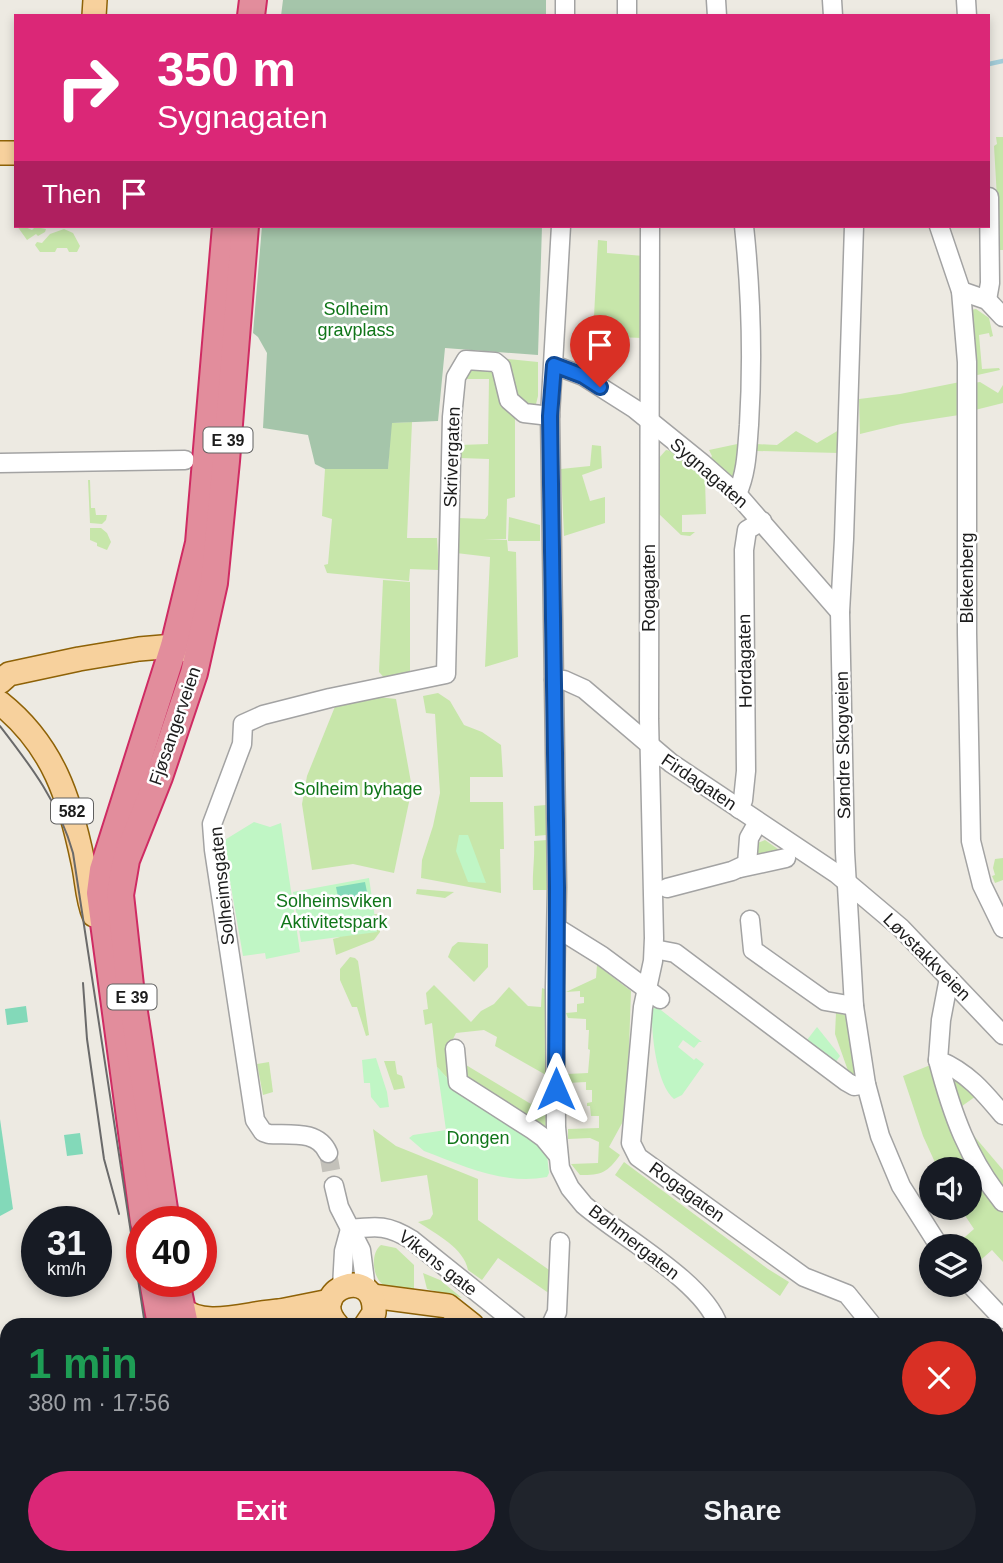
<!DOCTYPE html>
<meta charset="utf-8">
<style>
:root{--surface:#171b24;--page:#20242c;--text:#f1f3f6;--muted:#9ea1a6;--accent:#db2777}
body{margin:0;font-family:Arial,sans-serif;background:var(--page);color:var(--text);height:100vh;display:flex;flex-direction:column;font-size:26px;white-space:nowrap}
*{box-sizing:border-box;margin:0}
p{font-size:23px;color:var(--muted)}
.icon{flex:none;width:38px;height:38px;fill:none;stroke:currentColor;stroke-width:2;stroke-linecap:round;stroke-linejoin:round}
.map{position:relative;flex:1;overflow:hidden}
.details{position:absolute;left:0px;top:1318px;width:1004px;height:247px;display:flex;flex-direction:column;background:var(--surface);border-radius:21px 21px 0 0;box-shadow:0 4px 10px #0003}
.details>*{flex:none}
.banner{position:absolute;left:14px;top:14px;width:976px;height:214px;border-radius:0px;box-shadow:0 4px 10px #0003;background:#db2777;color:#fff;overflow:hidden}
.buttons{position:absolute;left:919px;top:1157px;display:grid;gap:14px}
.buttons a{display:grid;place-items:center;width:63px;height:63px;border-radius:50%;background:var(--surface);box-shadow:0 4px 10px #0003;font-size:35px}
.speed{position:absolute;left:21px;top:1206px;display:flex;gap:14px;font-size:35px;font-weight:700;text-align:center}
.speed>*{display:grid;place-content:center;width:91px;height:91px;border-radius:50%;background:var(--surface);box-shadow:0 4px 10px #0003;line-height:1}
.speed small{font-size:18px;font-weight:400}
.speed .limit{border:10px solid #d22;background:#fff;color:#111}
.pin{position:absolute;display:grid;place-items:center;width:60px;height:60px;color:#fff;margin:-72px -30px;border-radius:50% 50% 50% 0;rotate:-45deg;box-shadow:0 0 7px #0007}
.pin .icon{rotate:45deg}
.me{position:absolute;width:77px;margin:-38px;rotate:0deg;stroke-linejoin:round;filter:drop-shadow(0 0 5px #0008)}
.turn{display:flex;align-items:center;gap:24px;height:147px;padding:0 28px;font-size:32px}
.turn .icon{width:91px;height:91px;stroke-width:2.5}
.turn b{display:block;font-size:49px;line-height:60px}
.then{display:flex;align-items:center;height:66px;padding:0 28px;background:#0003;gap:14px;font-size:26px}
.round{display:grid;place-items:center;flex:none;width:74px;height:74px;border-radius:37px;background:var(--page)}
.head{display:flex;align-items:center;justify-content:space-between;height:119px;padding:0 28px}
h1{font-size:42px;font-weight:700;line-height:52px;color:#1e9e55}
.cta{display:flex;gap:14px;margin-top:auto;padding:14px 28px}
.cta a{flex:1;height:80px;border-radius:42px;background:var(--accent);color:#fff;font-size:28px;font-weight:700;line-height:80px;text-align:center}
.cta a+a{background:var(--page);color:var(--text)}
.map>svg:first-child{display:block}
</style>
<div class="map">
<svg width="1003" height="1563" viewBox="0 0 1003 1563">
<rect width="100%" height="100%" fill="#edeae2"/>
<g fill="#c7e6aa">
<path d="M996,137h7v113h-3l-6,-104 3,-2z"/>
<path d="M17,226h6l9,4 3,-3 11,2 -1,3 -7,4 -2,-2 -9,6z"/>
<path d="M64,229l9,4 7,13 -3,6h-8l-2,-4h-10l-2,4h-15l-5,-7 2,-3 5,1 8,-9z"/>
<path d="M598,240l9,1v12l37,3 -2,82 -49,-2z"/>
<path d="M976,309l13,9 4,18 -3,1 -1,-4 -10,2 3,34 17,-1 1,2 -27,6 -5,-61 3,-5z"/>
<path d="M499,358l39,4v34l-2,8 -9,1 -11,-9z"/>
<path d="M480,366l18,7 5,35 12,9v80l-8,2 -1,40h-23l24,1 1,11 8,1 2,105 -33,10 5,-110 -34,-4 1,-35 28,1 3,-4 1,-56 -29,-1v-13l28,-1 1,-65h-28l9,-10z"/>
<path d="M960,382l-1,33 -58,9 -41,10 -1,-35 41,-5z"/>
<path d="M980,382l18,11 5,-8v18l-28,7 -2,-27z"/>
<path d="M412,422l-5,116h30l2,32 -29,-1 -1,12 -82,-8 -3,-8 4,-1 4,-45 -10,-3 3,-47h63l3,-46z"/>
<path d="M839,430v23l-82,-2 -1,-7 21,1 19,-14 21,12z"/>
<path d="M742,443l-7,33h-8l-18,-15 3,-5 -3,-6z"/>
<path d="M592,445l9,1 1,22 -20,7 8,26 15,-4v26l-41,13 -3,-67 29,-3z"/>
<path d="M666,450l6,1 33,28 1,35 -24,1v17h13l-5,4 -9,-1 -23,-22 1,-55z"/>
<path d="M88,480h2l1,28h4l1,7h11l-1,5 -4,4 -12,-1z"/>
<path d="M509,517l31,8v16h-32z"/>
<path d="M90,528h11l6,5 4,9 -4,8 -10,-4v-3l-7,-3z"/>
<path d="M383,580l27,2v95l-22,5 -9,-10z"/>
<path d="M438,693l12,8 14,24 18,7 19,13 2,32h-33v25h33l1,47h-4l1,44 -80,-15 1,-18 11,-34 7,-33 -5,-79 -9,-1 -3,-17z"/>
<path d="M370,696l26,3 16,89 -18,85 -41,-9 -41,6 -10,-66 5,-28 29,-72z"/>
<path d="M546,805v30l-11,1 -1,-30z"/>
<path d="M547,840v50h-14c-1,-17 2,-32 1,-49z"/>
<path d="M765,840l20,14 -29,3 -1,-13z"/>
<path d="M1003,858v22l-8,3 -3,-7 3,-1 -2,-7 2,-9z"/>
<path d="M417,889l37,3 -9,6 -29,-4z"/>
<path d="M380,914v18l-6,8 -38,15 -3,-16 7,-2 -12,-21z"/>
<path d="M458,942l30,2v23l-14,15 -26,-25 4,-10z"/>
<path d="M350,957l5,1 3,3 11,74 -3,1 -9,-29h-5l-12,-27v-11z"/>
<path d="M597,965l34,26 -4,114 -1,11 -17,31 11,8c-13,18 -18,20 -40,20l-9,-11 27,-1 1,-21 -9,-4 -22,1v-10l31,-1v-12h-8l-1,-10h-3v-3l5,-1v-12h-6v-8l-19,1v-9l21,-1 2,-23 -2,-1 1,-19h-3v-11l-18,-1 -2,-5 11,-1v-8l7,-1v-6h-4v-6l-14,1 30,-14z"/>
<path d="M434,985l37,37 10,-11 13,-7 15,-17 19,19 13,1 1,-19 5,2 -1,85 -51,-29 2,-9 -13,-7 -28,3 -6,12v36l-13,-14 -5,-44 -7,2 -2,-15 5,-1 -2,-16z"/>
<path d="M836,1013l10,2 4,6 7,60 -5,1 -17,-48z"/>
<path d="M384,1061h11l2,13 5,2 3,12 -11,2z"/>
<path d="M269,1062l4,30 -10,3 -6,-31z"/>
<path d="M466,1065l65,39 12,-19 2,5 1,42 -72,-46 -12,-14z"/>
<path d="M928,1066h5l70,143v53l-11,-12 -16,14 -6,-7v-11h-10l-2,-3 16,-14 -14,-21h10v-39h-32l-15,-33 -20,-60z"/>
<path d="M948,1072l31,22 -24,17z"/>
<path d="M957,1116l46,54v28z"/>
<path d="M373,1129l23,17 82,33v41l74,52 -2,22 -52,-36 -16,22 -14,-10c-4,-22 -32,-36 -50,-48l12,-3 3,-5 -6,-39 -46,7z"/>
<path d="M624,1162l144,107 21,13 -9,14 -165,-121z"/>
<path d="M381,1245l15,3 18,17v24c-8,-1 -21,0 -29,-3 -13,-7 -15,-33 -4,-41z"/>
<path d="M423,1273l17,7 22,18 -35,-9z"/>
</g>
<g fill="#a5c5aa">
<path d="M283,0h263v16h-265z"/>
<path d="M262,226h280l-4,129 -93,-7 -7,73 -46,2 -4,46h-63l-10,-5 -7,-29 -45,-7 4,-75 -9,-16 -5,-4z"/>
</g>
<g fill="#c0f6c5">
<path d="M254,822l16,5 11,-4 19,129 -34,7 -1,-6 -22,3 -20,-115z"/>
<path d="M459,835h9l18,48 -18,-1 -12,-31z"/>
<path d="M369,878l8,54 -76,10 -8,-50z"/>
<path d="M657,1007l45,35h-3l-5,6 -11,-8 -5,7 16,13 2,-2 8,6 -22,31 -8,4c-18,-15 -23,-68 -22,-90z"/>
<path d="M817,1027l20,25 3,4 -5,7 -28,-23z"/>
<path d="M376,1058l11,34 2,15 -9,1 -9,-11 -1,-14h-6l-2,-23z"/>
<path d="M437,1067l13,14 96,65 3,27 -2,4c-44,8 -83,-11 -123,-26l-15,-13 4,-3 33,-5z"/>
<path d="M1,1412h6v29h-5l1,14h-3z"/>
</g>
<g fill="#83d9b9">
<path d="M365,882l4,20 -29,5 -4,-20z"/>
<path d="M26,1006l2,16 -21,3 -2,-16z"/>
<path d="M0,1119l13,90 -13,7z"/>
<path d="M80,1133l3,21 -16,2 -3,-21z"/>
</g>
<g fill="none" stroke-linecap="round" stroke-linejoin="round">
<path stroke="#a4cdd9" stroke-width="4.5" d="M989,64l14,-3"/>
<path stroke="#c3c1ba" stroke-width="18" stroke-dasharray="18 9" stroke-linecap="butt" d="M328,1153l6,33"/>
<defs>
<g id="minor">
<path d="M565,0v16"/>
<path d="M627,0v16"/>
<path d="M716,0l1,16"/>
<path d="M832,0l1,16"/>
<path d="M966,0l1,16"/>
<path d="M561,226l-11,190 7,471 -2,100 1,140 4,41 10,20 14,17c36,31 120,77 134,120"/>
<path d="M650,226l-1,493 5,219 -1,23 -10,46 -12,136 7,14 166,120 43,17 25,31"/>
<path d="M854,226l-10,313 -4,73 5,240 9,154 12,78 14,52 21,50 38,60"/>
<path d="M939,226l22,65 6,71v271l4,208 11,44 21,43"/>
<path d="M961,291l26,9 16,17"/>
<path d="M987,300l3,-17 -1,-86"/>
<path d="M554,365l29,11 52,33 68,55 34,30 103,118"/>
<path d="M0,463l185,-3"/>
<path d="M737,494c10,-22 10,-45 12,-69 4,-66 2,-133 -5,-199"/>
<path d="M554,680h10l20,9 87,74 166,111 64,54 102,107"/>
<path d="M739,809l4,-9 3,-29 -2,-221 3,-20 15,-9"/>
<path d="M740,868l46,-10"/>
<path d="M667,888l65,-17 15,-7 2,-26 9,-16"/>
<path d="M750,920l3,30 72,51 29,5"/>
<path d="M557,928l45,28 58,43"/>
<path d="M654,949l21,4 172,129 7,4 12,-2"/>
<path d="M949,978l-8,42 -3,40c29,12 45,31 65,55"/>
<path d="M455,1049l3,33 75,48 11,8 14,17"/>
<path d="M938,1060c14,54 30,99 65,142"/>
<path d="M328,1153c-10,-23 -37,-18 -59,-19l-6,-2 -8,-12 -41,-270 -2,-26 30,-80 1,-20 20,-9 67,-17 116,-24 6,-257 4,-40 10,-17 29,2 6,5 8,33 15,13 26,3"/>
<path d="M334,1186l5,21 22,43 5,39"/>
<path d="M350,1229c28,-3 38,-4 62,11l106,85"/>
<path d="M970,1284l33,35"/>
<path d="M342,1287l2,-36 6,-22"/>
<path d="M551,1325l6,-13 3,-70"/>
<path d="M998,1415l5,-1"/>
<path d="M998,1505h5"/>
<path d="M0,1522l7,-1"/>
<path d="M998,1553l5,5"/>
<path d="M142,1558l13,5"/>
<path d="M317,1558v5"/>
<path d="M745,1558l1,5"/>
<path d="M830,1558l2,5"/>
<path d="M124,1563l1,-5"/>
</g>
<g id="major">
<path d="M94,16l1,-16"/>
<path d="M0,153h16"/>
<path d="M0,682l9,-8 70,-15 60,-10 35,-3 16,5"/>
<path d="M0,703c53,42 70,96 83,159 4,17 4,37 11,53"/>
<path d="M372,1296l76,10 24,19"/>
<path d="M180,1307c23,24 69,5 100,4"/>
<path d="M266,1318l14,-7 50,-10"/>
<path d="M300,1325l32,-6"/>
<path d="M337,1325c-32,-36 40,-62 37,-12l-8,12"/>
<path d="M0,1392l7,-1"/>
<path d="M775,1558l19,5"/>
<path d="M378,1563l2,-5"/>
</g>
<g id="highway">
<path d="M251,16l2,-16"/>
<path d="M144,1222l-44,-329 3,-23 71,-224 25,-103 27,-317"/>
<path d="M166,1222l-36,-236 -10,-91 6,-35 33,-83 35,-104 20,-90 12,-122 19,-235"/>
<path d="M153,1281l8,44"/>
<path d="M176,1281l9,44"/>
<path d="M224,1558l2,5"/>
<path d="M255,1558l2,5"/>
</g>
</defs>
<use href="#minor" stroke="#a3a3a3" stroke-width="21"/>
<use href="#major" stroke="#8e6207" stroke-width="26"/>
<use href="#highway" stroke="#cf2b63" stroke-width="30"/>
<use href="#minor" stroke="#fff" stroke-width="18"/>
<use href="#major" stroke="#f7d19d" stroke-width="23"/>
<use href="#highway" stroke="#e28d9c" stroke-width="26"/>
<g stroke="#6a6a6a" stroke-width="2">
<path d="M0,726c31,40 59,77 73,127l72,472"/>
<path d="M83,983l4,56 17,120 15,55"/>
<path d="M207,1558l2,5"/>
</g>
</g>
<g fill="none" stroke-linecap="round" stroke-linejoin="round">
<defs>
<path id="route" d="M556,1089l1,-202 -7,-471 4,-51 29,11 17,11"/>
</defs>
<use href="#route" stroke="#114b97" stroke-width="18"/>
<use href="#route" stroke="#1a73e8" stroke-width="12"/>
</g>
<g text-anchor="middle" dominant-baseline="central" stroke-width="5" stroke-linejoin="round" paint-order="stroke">
<g fill="#fff" stroke="#606060" stroke-width="2">
<rect x="203.5" y="427.5" width="49" height="25" rx="5"/>
<rect x="51" y="798.5" width="42" height="25" rx="5"/>
<rect x="107.5" y="984.5" width="49" height="25" rx="5"/>
</g>
<g font-size="16" font-weight="bold" fill="#1c1c1c">
<text x="228" y="440">E 39</text>
<text x="72" y="811">582</text>
<text x="132" y="997">E 39</text>
</g>
<g font-size="18" fill="#107519" stroke="#fff">
<text x="356" y="309">Solheim<tspan x="356" dy="21">gravplass</tspan></text>
<text x="358" y="789">Solheim byhage</text>
<text x="334" y="901">Solheimsviken<tspan x="334" dy="21">Aktivitetspark</tspan></text>
<text x="478" y="1138">Dongen</text>
</g>
<g font-size="18" fill="#1c1c1c" stroke="#fff">
<text transform="translate(452 457) rotate(-88)">Skrivergaten</text>
<text transform="translate(709 473) rotate(41)">Sygnagaten</text>
<text transform="translate(967 578) rotate(-90)">Blekenberg</text>
<text transform="translate(649 588) rotate(-90)">Rogagaten</text>
<text transform="translate(745 661) rotate(-91)">Hordagaten</text>
<text transform="translate(175 726) rotate(-71)">Fjøsangerveien</text>
<text transform="translate(843 745) rotate(-91)">Søndre Skogveien</text>
<text transform="translate(699 782) rotate(34)">Firdagaten</text>
<text transform="translate(222 886) rotate(-96)">Solheimsgaten</text>
<text transform="translate(927 957) rotate(45)">Løvstakkveien</text>
<text transform="translate(687 1192) rotate(36)">Rogagaten</text>
<text transform="translate(634 1242) rotate(38)">Bøhmergaten</text>
<text transform="translate(438 1263) rotate(38)">Vikens gate</text>
</g>
</g>
</svg>
<div class="buttons">
<a><svg class="icon" aria-label="sound" viewBox="0 0 24 24"><path d="M4 9h4l5-4v14l-5-4H4zM17 9q2 3 0 6"/></svg></a>
<a><svg class="icon" aria-label="layers" viewBox="0 0 24 24"><path d="M12 4l9 5-9 5-9-5zM3 14l9 5 9-5"/></svg></a>
</div>
<div class="speed"><div>31<small>km/h</small></div><div class="limit">40</div></div>
<div class="pin" style="left:600px;top:387px;background:#d93025"><svg class="icon" aria-label="arrive" viewBox="0 0 24 24"><path d="M6 21V4h12l-3 4 3 4H6"/></svg></div>
<svg class="me" style="left:556px;top:1089px" viewBox="-20 -20 40 40"><path d="M0-17L14 15 0 8-14 15z" fill="#1a73e8" stroke="#fff" stroke-width="4"/></svg>
<div class="banner">
<div class="turn"><svg class="icon" aria-label="right" viewBox="0 0 24 24"><path d="M7 20v-9h11M14 6l5 5-5 5"/></svg><div><b>350 m</b>Sygnagaten</div></div>
<div class="then">Then<svg class="icon" aria-label="arrive" viewBox="0 0 24 24"><path d="M6 21V4h12l-3 4 3 4H6"/></svg></div>
</div>
<section class="details">
<div class="head"><div><h1>1 min</h1><p>380 m · 17:56</p></div><a class="round" style="background:#d93025;color:#fff"><svg class="icon" aria-label="close" viewBox="0 0 24 24"><path d="M6 6l12 12M18 6L6 18"/></svg></a></div>
<div class="cta"><a>Exit</a><a>Share</a></div>
</section>
</div>
